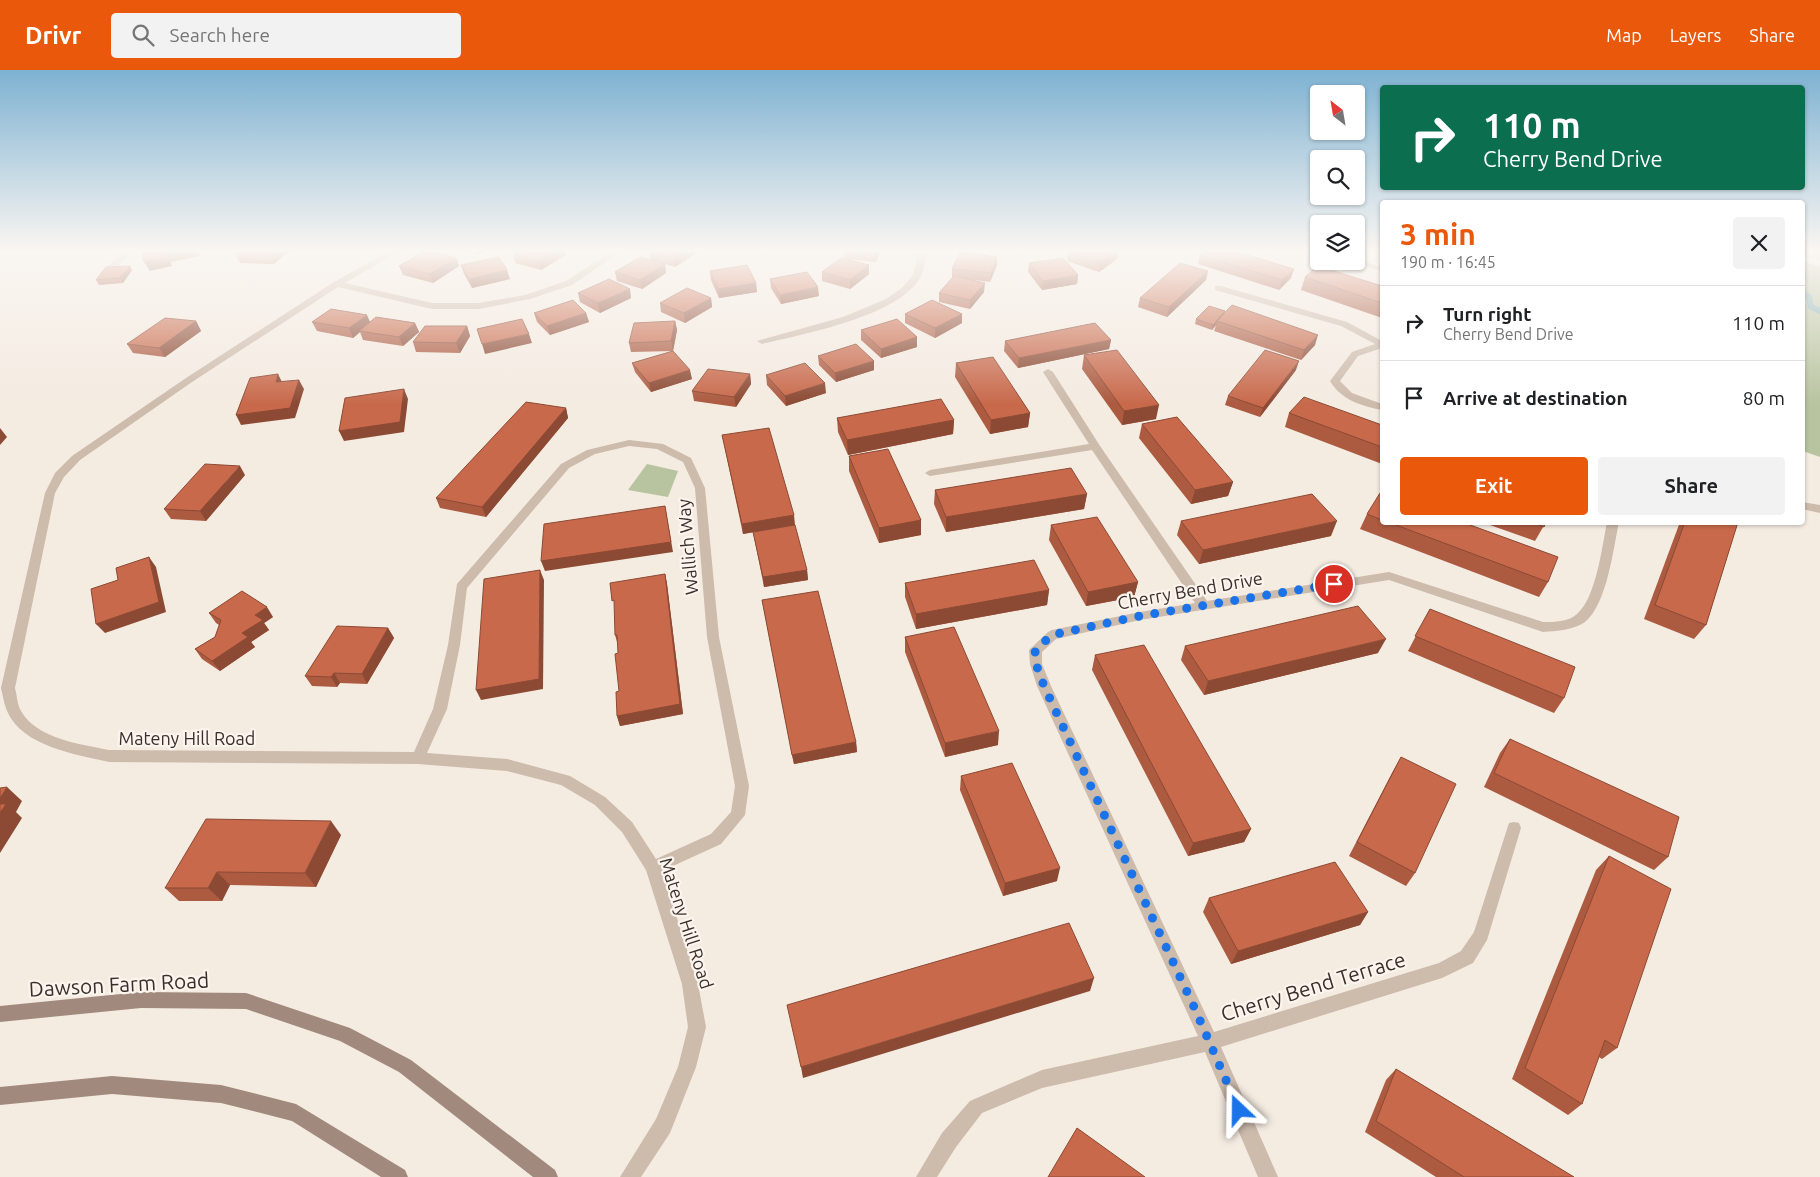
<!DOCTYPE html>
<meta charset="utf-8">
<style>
:root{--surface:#fff;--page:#f2f2f2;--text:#202124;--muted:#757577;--line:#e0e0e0;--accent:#ea580c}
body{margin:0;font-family:Ubuntu,sans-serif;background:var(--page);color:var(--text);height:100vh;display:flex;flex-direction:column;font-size:19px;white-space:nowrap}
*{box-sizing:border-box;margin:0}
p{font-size:16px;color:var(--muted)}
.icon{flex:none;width:28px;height:28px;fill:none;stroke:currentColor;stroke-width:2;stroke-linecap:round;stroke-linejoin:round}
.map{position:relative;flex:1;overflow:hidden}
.panel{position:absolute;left:1380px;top:130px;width:425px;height:325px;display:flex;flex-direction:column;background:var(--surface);border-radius:5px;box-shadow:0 1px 4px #0004}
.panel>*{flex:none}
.hud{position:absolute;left:1380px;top:15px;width:425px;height:105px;border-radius:5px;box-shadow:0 1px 4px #0004;background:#0b6e4f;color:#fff;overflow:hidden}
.needle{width:32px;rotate:329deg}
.fabs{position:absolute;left:1310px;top:15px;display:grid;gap:10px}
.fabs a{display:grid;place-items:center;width:55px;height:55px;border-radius:5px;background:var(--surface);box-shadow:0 1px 4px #0004;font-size:25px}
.pin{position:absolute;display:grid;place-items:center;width:42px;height:42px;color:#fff;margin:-21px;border:2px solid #fff;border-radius:50%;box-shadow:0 1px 5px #0007}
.me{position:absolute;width:55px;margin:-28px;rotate:337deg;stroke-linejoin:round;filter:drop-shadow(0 0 4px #0008)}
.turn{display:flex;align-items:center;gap:18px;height:105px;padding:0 20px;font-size:22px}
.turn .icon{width:65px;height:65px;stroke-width:2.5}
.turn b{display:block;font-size:35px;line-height:42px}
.round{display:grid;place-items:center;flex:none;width:52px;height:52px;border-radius:5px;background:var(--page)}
.overview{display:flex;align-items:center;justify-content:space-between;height:85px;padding:0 20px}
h1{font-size:30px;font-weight:700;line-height:38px;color:var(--accent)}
.primary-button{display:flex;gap:10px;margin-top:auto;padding:10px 20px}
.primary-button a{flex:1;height:58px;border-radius:5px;background:var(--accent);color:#fff;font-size:20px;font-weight:700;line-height:58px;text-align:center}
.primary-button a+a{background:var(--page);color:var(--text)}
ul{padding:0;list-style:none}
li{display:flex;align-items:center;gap:15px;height:75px;padding:0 20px;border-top:1px solid var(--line)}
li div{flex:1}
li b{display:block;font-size:19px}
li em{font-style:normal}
header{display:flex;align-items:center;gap:30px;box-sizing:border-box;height:70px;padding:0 25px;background:var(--accent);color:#fff}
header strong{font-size:24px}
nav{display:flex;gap:28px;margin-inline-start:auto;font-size:18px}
.search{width:350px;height:45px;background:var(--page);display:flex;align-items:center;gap:12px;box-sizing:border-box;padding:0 18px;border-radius:5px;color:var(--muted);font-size:19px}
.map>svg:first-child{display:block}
</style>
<header>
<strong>Drivr</strong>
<div class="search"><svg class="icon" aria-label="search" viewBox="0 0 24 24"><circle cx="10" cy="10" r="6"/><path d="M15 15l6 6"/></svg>Search here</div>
<nav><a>Map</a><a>Layers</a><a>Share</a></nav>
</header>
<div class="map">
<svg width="1820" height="1107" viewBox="0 0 1820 1107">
<rect width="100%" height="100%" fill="#f4ebe1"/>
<g fill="#b8c4a0">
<path d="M1803,192l17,4v191l-17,-6z"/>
<path d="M647,394l31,7 -10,26 -40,-7z"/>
</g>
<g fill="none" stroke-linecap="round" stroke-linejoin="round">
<path stroke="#7fb0b2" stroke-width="6" d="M1802,222l7,5 2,10 9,4"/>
<g fill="#cdbbac" fill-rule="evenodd">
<path d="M126,179h9l-22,22h-6v-4z"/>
<path d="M393,179h10l-58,34 87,20h47l46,-8 41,-14 49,-32h10l-53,36 -42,14 -51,10h-47l-94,-22 -146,95 -112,78 -16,17 -9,16 -40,195c2,7 2,16 6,23 16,28 59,33 88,39l305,2 19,-43 15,-64 9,-61 104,-120 26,-14 42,-10 34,4 28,14 14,30 14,149 30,149 -4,29 -24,29 -59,27 36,113 8,43 -10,40 -26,66 -29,44h-21l36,-58 22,-52 10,-40 -6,-43 -36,-114 -24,-38 -27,-27 -34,-20 -54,-14 -89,-7 -309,-2c-34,-8 -86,-15 -102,-51 -3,-7 -4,-15 -6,-23l44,-195 10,-20 17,-17 114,-78 148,-96zM629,376l28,3 26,13 12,26 12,149 28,149 -4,26 -20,22 -55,25 -24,-37 -27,-25 -35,-21 -63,-17 -80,-6 20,-44 13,-64 7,-57 102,-120 26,-14z"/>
<path d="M919,179h8c-2,9 -2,19 -6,27 -20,40 -118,58 -159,68l-5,-3 86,-24 43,-18 17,-12 10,-12z"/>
<path d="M1356,189l26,8v4l-29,-8 -1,-2h4z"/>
<path d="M1215,216h6l126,36 35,19v7l-24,8 -18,25 12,12 30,11v6c-20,-4 -41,-10 -52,-29l22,-29 23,-8 -34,-18 -126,-36z"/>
<path d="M1048,299l5,3 47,74 107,155 182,-29 154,50c12,0 25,0 34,-8 19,-16 25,-67 30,-92h12c-6,28 -12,82 -34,100 -12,8 -28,9 -42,10l-154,-52 -249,40 -84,19 -14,13v12l9,22 163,346 225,-69 22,-12 13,-19 35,-109 5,-1 5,1 2,5 -34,112 -14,23 -31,15 -221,69 57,130h-20l-53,-125 -163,36 -60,25 -26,34 -19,30h-21l26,-44 28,-32 72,-31 156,-34 -161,-350 -7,-22 -1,-14 19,-18 4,-2 88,-18 55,-9 -103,-153 -162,26 -5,-3 5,-3 159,-26 -46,-72z"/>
<path d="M1802,432l18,3v8l-18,-4z"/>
</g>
<g fill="#a18a7d" fill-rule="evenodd">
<path d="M141,922l105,1 104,35 61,32 144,110 3,7h-25l-134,-105 -59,-31 -94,-32 -105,-1 -141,14v-16z"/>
<path d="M112,1006l109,9 75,19 109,66 3,7h-27l-89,-56 -71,-18 -109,-9 -112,11v-18z"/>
</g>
<path stroke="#3b302b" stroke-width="2.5" stroke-dasharray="0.5 2.5" stroke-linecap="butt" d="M1802,185l18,4"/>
</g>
<g fill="#ac5a40">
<path d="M241,179h50l-17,15 -34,-1 -5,-9z"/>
<path d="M464,179h25l-10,5z"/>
<path d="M521,179h44l1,6 -25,15 -26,-7 -2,-9z"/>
<path d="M651,179h46l1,3 -23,15 -24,-7 -2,-9z"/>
<path d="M881,179l-5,13 -28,-3 21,6v9l-19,15 -28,-8v-9l22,-14 -1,-8z"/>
<path d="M1364,179h11l-4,3z"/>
<path d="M1118,180l-1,9 -18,13 -32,-11 1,-9z"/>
<path d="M1200,185l91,23 -12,12 -81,-26z"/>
<path d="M997,187v8l-7,17 -16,-2 10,12 -14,17 -31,-7v-9l13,-15v-9z"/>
<path d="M456,188l3,8 -26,17 -30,-8 -4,-9z"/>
<path d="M1029,193l49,12 -1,9 -35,6 -14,-18z"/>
<path d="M665,194l1,9 -24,16 -25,-8 -2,-9z"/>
<path d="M461,195l49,14 -38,9 -8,-14z"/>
<path d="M132,200l-9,13 -24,2 -3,-5z"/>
<path d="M710,201l46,12 1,9 -38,6 -8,-18z"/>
<path d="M1305,207l77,9v32l-81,-28z"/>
<path d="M770,209l49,17 -38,8 -10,-16z"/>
<path d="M1206,210l-39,37 -29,-10 2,-9z"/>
<path d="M578,223l53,5 -31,15 -20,-11z"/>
<path d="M711,228l1,9 -27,16 -24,-11 -1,-9z"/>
<path d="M534,243h52l3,9 -39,13 -13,-13z"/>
<path d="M1225,243l90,32 -14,15 -87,-29 2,-6 -4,5 -17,-6 1,-5z"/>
<path d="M905,244h57v9l-27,15 -30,-15z"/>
<path d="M196,251l5,10 -36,26 -32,-4 -6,-9z"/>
<path d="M675,251l2,9 -4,21 19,28 -41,13 -16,-20 -3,-9 41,-12 -42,1 -2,-9z"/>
<path d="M312,252l103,1 4,9 -16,14 -40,-6 -3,-8 -7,6 -36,-7z"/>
<path d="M467,256l3,10 -10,17 -44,-1 -3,-10z"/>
<path d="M861,260l56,7v10l-36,11 -20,-18z"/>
<path d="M1111,270l-2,9 -91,19 -14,-17 1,-10z"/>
<path d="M1084,285l72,64 -34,6 -40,-56z"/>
<path d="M818,286l56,5v9l-38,12 -17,-17z"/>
<path d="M956,293l74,50 -2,14 -38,7 -35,-57z"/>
<path d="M1296,300l-36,47 -35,-12 3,-9z"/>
<path d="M750,304l1,10 -15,23 -42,-6 -2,-10z"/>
<path d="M766,305l60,18 -40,13 -19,-21z"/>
<path d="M566,338l2,10 -82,99 -46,-9 -4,-10z"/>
<path d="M1289,343l93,12v39l-97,-37z"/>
<path d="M837,348l117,2 -1,14 -105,21 -10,-23z"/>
<path d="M1142,354l91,58 -5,14 -37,8 -52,-66z"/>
<path d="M722,365l73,90 -52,9z"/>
<path d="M849,386l72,64v15l-42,8 -30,-72z"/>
<path d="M245,405l-39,46 -35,-2 -7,-10z"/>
<path d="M935,420l152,4 -3,15 -138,23 -12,-28z"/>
<path d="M1382,423v29h80l86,60 -9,15 -179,-68 7,-15z"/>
<path d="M1181,451l150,15 -132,28 -22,-29z"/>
<path d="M1488,452h58l-11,19 -48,-17z"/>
<path d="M1680,452h58l-32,103 -12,14 -50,-20z"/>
<path d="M1051,455l87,57 -4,15 -48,9 -37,-66z"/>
<path d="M753,462l54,38 1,10 -44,7z"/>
<path d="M665,504l2,10 16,130 -63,12 -3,-10 2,-25 -1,-38v-8l-3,-10z"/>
<path d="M905,513l144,7 -2,15 -131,24 -11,-32z"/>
<path d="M762,530l94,142 1,10 -63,12z"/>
<path d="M1430,539l134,89 -10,15 -146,-62z"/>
<path d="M209,543l64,4 -9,6 5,7 -18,12 4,5 -35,24 -18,-12 -7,-10 20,-12 4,-12 -3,-2z"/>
<path d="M388,558l6,10 -27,46 -27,-1 -3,4 -25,-1 -7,-10z"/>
<path d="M905,567l93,108 -53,12 -40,-105z"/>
<path d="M1185,576l193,7 -174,42 -23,-35z"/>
<path d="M1095,585l156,174 -7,13 -56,14 -96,-186z"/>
<path d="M1510,669l158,118 -14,13 -170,-83 16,-34z"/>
<path d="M1401,687l14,116 -9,13 -57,-30 44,-85z"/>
<path d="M961,706l96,105 -54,15 -43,-106z"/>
<path d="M341,765l-25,52 -86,-2 -8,16h-43l-14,-13z"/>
<path d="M1609,786l8,192 -15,11 -3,-2 -17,47 -14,11 -56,-36 84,-209z"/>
<path d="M1209,828l159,14 -8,13 -129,39 -28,-52z"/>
<path d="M1396,999l178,108h-138l-71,-45 21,-52z"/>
</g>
<g fill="#8c4a34">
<path d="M184,179h14l2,7 -29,6 1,4 -22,5 -6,-9 22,-9z"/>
<path d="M277,179h14l-17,15 -4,-9z"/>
<path d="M477,179h12l-10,5z"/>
<path d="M559,179h6l1,6 -25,15 -2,-9z"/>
<path d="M686,179h11l1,3 -23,15 -2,-9z"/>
<path d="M877,179h4l-5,13 -1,-9z"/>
<path d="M1118,180l-1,9 -18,13 1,-9z"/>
<path d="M997,187v8l-7,17 1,-9z"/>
<path d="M456,188l3,8 -26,17 -3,-9z"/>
<path d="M665,194l1,9 -24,16 -2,-9z"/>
<path d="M869,195v9l-19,15v-9z"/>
<path d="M130,196l2,4 -9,13 -3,-5z"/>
<path d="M1294,199l-3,9 -12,12 3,-10z"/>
<path d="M507,200l3,9 -38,9 -3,-9z"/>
<path d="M1208,201l-2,9 -39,37 2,-10z"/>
<path d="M1078,205l-1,9 -35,6 1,-9z"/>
<path d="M756,213l1,9 -38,6 -1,-9z"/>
<path d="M985,213l-1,9 -14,17v-9z"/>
<path d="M818,217l1,9 -38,8 -1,-9z"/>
<path d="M630,219l1,9 -31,15 -2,-10z"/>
<path d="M711,228l1,9 -27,16 -1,-10z"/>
<path d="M1225,241l-1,5 -7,5 -1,4 -4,5 1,-5z"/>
<path d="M586,243l3,9 -39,13 -3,-9z"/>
<path d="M962,244v9l-27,15v-10z"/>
<path d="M367,245l4,9 -12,7 1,1 -7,6 -4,-10z"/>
<path d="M196,251l5,10 -36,26 -6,-9z"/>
<path d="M675,251l2,9 -4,21 -2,-10z"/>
<path d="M415,253l4,9 -16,14 -4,-9z"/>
<path d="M467,256l3,10 -10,17 -4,-10z"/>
<path d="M529,264l3,9 -47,11 -3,-10z"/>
<path d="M1318,265l-3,10 -14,15 3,-10z"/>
<path d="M917,267v10l-36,11v-9z"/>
<path d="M1111,270l-2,9 -91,19 1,-10z"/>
<path d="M874,291v9l-38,12 -1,-9z"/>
<path d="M1299,291l-3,9 -36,47 3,-9z"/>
<path d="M690,300l2,9 -41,13 -2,-9z"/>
<path d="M278,304l5,10 -7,-2z"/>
<path d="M750,304l1,10 -15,23 -2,-10z"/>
<path d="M299,310l5,9 -9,29 -54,7 -5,-10z"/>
<path d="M825,313l1,10 -40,13 -1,-10z"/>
<path d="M404,319l4,10 -4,33 -60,9 -5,-10z"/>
<path d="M1159,335l-3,14 -34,6 2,-14z"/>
<path d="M566,338l2,10 -82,99 -4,-10z"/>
<path d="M1030,343l-2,14 -38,7 1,-14z"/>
<path d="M954,350l-1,14 -105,21 -1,-15z"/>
<path d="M0,358l7,9 -7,8z"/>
<path d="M240,396l5,9 -39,46 -6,-10z"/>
<path d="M1233,412l-5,14 -37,8 4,-14z"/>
<path d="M1087,424l-3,15 -138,23v-15z"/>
<path d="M665,436l8,46 -128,19 -4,-10z"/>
<path d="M794,445l1,10 -52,9 -1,-10z"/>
<path d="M921,450v15l-42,8v-15z"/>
<path d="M1337,451l-6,15 -132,28 4,-14z"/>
<path d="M149,487l7,10 10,45 -61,21 -9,-9z"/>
<path d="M540,500l4,10 -1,109 -62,11 -5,-10z"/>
<path d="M807,500l1,10 -44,7 -1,-10z"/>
<path d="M665,504l2,10 16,130 -63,12 -3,-10z"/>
<path d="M1138,512l-4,15 -48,9 2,-14z"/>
<path d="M1049,520l-2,15 -131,24v-15z"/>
<path d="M267,537l6,10 -9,6 5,7 -18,12 4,5 -35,24 -8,-10 30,-28 13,-18z"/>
<path d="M388,558l6,10 -27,46 -5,-10z"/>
<path d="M1386,569l-8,14 -174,42 4,-14z"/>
<path d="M334,603l6,10 -3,4 -6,-10z"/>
<path d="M999,661l-1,14 -53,12v-14z"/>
<path d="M856,672l1,10 -63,12 -2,-9z"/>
<path d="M7,717l15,14 -6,11 6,6 -22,35v-55z"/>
<path d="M331,751l10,14 -25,52 -11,-14z"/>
<path d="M1251,759l-7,13 -56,14 5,-13z"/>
<path d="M1060,798l-3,13 -54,15 2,-13z"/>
<path d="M217,802l13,13 -8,16 -14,-13z"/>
<path d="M1368,842l-8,13 -129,39 7,-13z"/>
<path d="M1094,908l-4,13 -287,87 -2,-11z"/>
</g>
<g fill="#c8694b" stroke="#8c4a34">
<path d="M141,179h43l-18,4 1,4 -23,5z"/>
<path d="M241,179h36l-7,6 -35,-1z"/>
<path d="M521,179h38l-20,12 -26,-7z"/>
<path d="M651,179h35l-13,9 -24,-7z"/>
<path d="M844,179h33l-2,4 -32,-3z"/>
<path d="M1073,179h44l1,1 -18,13 -32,-11z"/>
<path d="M1207,179h21l66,20 -12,11 -82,-25z"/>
<path d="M426,180l30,8 -26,16 -31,-8z"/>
<path d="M960,182l37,5 -6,16 -39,-4z"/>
<path d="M499,187l8,13 -38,9 -8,-14z"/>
<path d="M640,187l25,7 -25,16 -25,-8z"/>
<path d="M841,188l28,7 -19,15 -28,-8z"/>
<path d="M1063,188l15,17 -35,6 -14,-18z"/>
<path d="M1180,193l28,8 -39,36 -29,-9z"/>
<path d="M747,195l9,18 -38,6 -8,-18z"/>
<path d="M130,196l-10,12 -24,2 10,-13z"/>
<path d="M1318,196l64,20v17l-77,-26z"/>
<path d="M807,202l11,15 -38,8 -10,-16z"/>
<path d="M954,206l31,7 -15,17 -31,-7z"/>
<path d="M609,209l21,10 -32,14 -20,-10z"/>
<path d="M687,218l24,10 -27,15 -24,-10z"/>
<path d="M573,230l13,13 -39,13 -13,-13z"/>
<path d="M932,230l30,14 -27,14 -30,-14z"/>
<path d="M1232,235l86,30 -14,15 -87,-29z"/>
<path d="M1209,236l16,5 -12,14 -17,-6z"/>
<path d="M331,239l36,6 -18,13 -37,-6z"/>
<path d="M376,247l39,6 -16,14 -40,-6z"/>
<path d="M165,248l31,3 -37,27 -32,-4z"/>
<path d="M522,249l7,15 -47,10 -5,-15z"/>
<path d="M897,249l20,18 -36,12 -20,-19z"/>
<path d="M675,251l-4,20 -42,2 5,-20z"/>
<path d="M1095,253l16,17 -92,18 -14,-17z"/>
<path d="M425,256h42l-11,17 -43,-1z"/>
<path d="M856,274l18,17 -39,12 -17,-17z"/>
<path d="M1117,280l42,55 -35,6 -40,-56z"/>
<path d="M1265,280l34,11 -36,47 -35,-12z"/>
<path d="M673,281l17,19 -41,13 -17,-20z"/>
<path d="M993,287l37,56 -39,7 -35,-57z"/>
<path d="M805,293l20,20 -40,13 -19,-21z"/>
<path d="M708,299l42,5 -16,23 -42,-6z"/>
<path d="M278,304l-2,8 23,-2 -9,28 -54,7 14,-37z"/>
<path d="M404,319l-4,33 -61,9 6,-33z"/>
<path d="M1304,327l78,28v22l-93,-34z"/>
<path d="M941,329l13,21 -107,20 -10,-22z"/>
<path d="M526,332l40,6 -84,99 -46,-9z"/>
<path d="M1177,347l56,65 -38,8 -53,-66z"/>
<path d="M769,358l25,87 -52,9 -20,-89z"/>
<path d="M888,379l33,71 -42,8 -30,-72z"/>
<path d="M205,394l35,2 -40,45 -36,-2z"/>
<path d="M1071,398l16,26 -141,23 -11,-27z"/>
<path d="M1380,423h2v27l-15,-6z"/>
<path d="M1312,424l25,27 -134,29 -22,-29z"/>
<path d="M665,436l6,36 -130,19 3,-37z"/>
<path d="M1097,447l41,65 -50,10 -37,-67z"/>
<path d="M1388,452h74l96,35 -10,25z"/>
<path d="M1532,452h14l-2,5z"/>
<path d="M1685,452h53l-32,103 -51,-20z"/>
<path d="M795,455l12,45 -44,7 -10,-45z"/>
<path d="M149,487l10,45 -63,22 -5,-35 27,-9 -2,-12z"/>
<path d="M1034,490l15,30 -133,24 -11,-31z"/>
<path d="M540,500l-1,109 -63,11 8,-111z"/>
<path d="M665,504l15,130 -63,12 -1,-24 3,-1 -4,-37 3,-1 -1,-18h-2l-1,-35 -2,1 -2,-18z"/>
<path d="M242,521l25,16 -12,8 8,5 -21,13 6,4 -36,24 -17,-12 20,-12 6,-17 -12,-7z"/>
<path d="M818,521l38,151 -64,13 -30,-155z"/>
<path d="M1358,536l28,33 -178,42 -23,-35z"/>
<path d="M1430,539l145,58 -11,31 -149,-62z"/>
<path d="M337,556l51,2 -26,46 -28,-1 -3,4 -26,-1z"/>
<path d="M954,557l45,104 -54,12 -40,-106z"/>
<path d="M1144,575l107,184 -58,14 -98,-188z"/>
<path d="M1510,669l169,78 -11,40 -174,-84z"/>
<path d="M1401,687l55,27 -41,89 -58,-31z"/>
<path d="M1012,693l48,105 -55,15 -44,-107z"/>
<path d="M7,717l-7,11v-10z"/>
<path d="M0,734h6l-6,9z"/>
<path d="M206,749l125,2 -26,52 -88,-1 -9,16h-43z"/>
<path d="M1609,786l62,33 -54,159 -12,-8 -23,64 -57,-36z"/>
<path d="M1335,792l33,50 -130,39 -29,-53z"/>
<path d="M1069,853l25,55 -293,89 -14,-62z"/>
<path d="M1396,999l178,108h-110l-88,-56z"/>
<path d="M1077,1058l68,49h-97z"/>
</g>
<linearGradient id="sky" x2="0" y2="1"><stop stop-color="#7eb2d2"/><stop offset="0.54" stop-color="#faf6f2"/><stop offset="1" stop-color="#faf6f2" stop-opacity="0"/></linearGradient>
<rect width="1820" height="334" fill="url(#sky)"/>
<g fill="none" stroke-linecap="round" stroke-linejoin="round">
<path stroke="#1a73e8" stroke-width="9" stroke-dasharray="0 16.2" d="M1239,1040l-44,-101 -151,-323 -8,-22 -1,-14 17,-15 88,-19 194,-32"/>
</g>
<g text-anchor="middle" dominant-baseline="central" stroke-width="4.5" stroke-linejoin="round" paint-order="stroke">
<g font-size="18" fill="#3b302b" stroke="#fbf5ee">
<text transform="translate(687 477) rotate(-95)">Wallich Way</text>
<text transform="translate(1190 520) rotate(-10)">Cherry Bend Drive</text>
<text x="187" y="668">Mateny Hill Road</text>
<text transform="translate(687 853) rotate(72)">Mateny Hill Road</text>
</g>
<g font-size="21" fill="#3b302b" stroke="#fbf5ee">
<text transform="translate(119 914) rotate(-3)">Dawson Farm Road</text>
<text transform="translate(1313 916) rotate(-17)">Cherry Bend Terrace</text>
</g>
</g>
</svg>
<div class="fabs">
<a><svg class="needle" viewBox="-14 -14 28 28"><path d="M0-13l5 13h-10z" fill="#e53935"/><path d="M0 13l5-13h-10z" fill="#757577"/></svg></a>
<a><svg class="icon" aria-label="search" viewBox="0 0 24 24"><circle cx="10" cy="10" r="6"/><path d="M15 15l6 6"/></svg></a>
<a><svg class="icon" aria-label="layers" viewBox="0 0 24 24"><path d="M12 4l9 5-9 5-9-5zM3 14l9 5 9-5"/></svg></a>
</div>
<div class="pin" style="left:1334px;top:514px;background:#d93025"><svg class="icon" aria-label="arrive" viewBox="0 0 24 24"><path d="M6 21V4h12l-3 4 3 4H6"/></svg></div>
<svg class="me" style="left:1239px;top:1040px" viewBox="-20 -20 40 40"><path d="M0-17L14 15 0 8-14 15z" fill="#1a73e8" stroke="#fff" stroke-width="4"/></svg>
<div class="hud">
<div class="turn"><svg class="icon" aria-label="right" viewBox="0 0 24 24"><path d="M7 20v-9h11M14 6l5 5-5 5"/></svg><div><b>110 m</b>Cherry Bend Drive</div></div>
</div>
<section class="panel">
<div class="overview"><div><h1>3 min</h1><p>190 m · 16:45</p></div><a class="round"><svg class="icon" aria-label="close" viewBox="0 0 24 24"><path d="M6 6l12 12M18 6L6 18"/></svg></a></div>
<ul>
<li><svg class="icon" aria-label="right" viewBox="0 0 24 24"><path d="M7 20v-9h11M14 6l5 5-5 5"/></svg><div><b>Turn right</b><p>Cherry Bend Drive</p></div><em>110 m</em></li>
<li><svg class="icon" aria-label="arrive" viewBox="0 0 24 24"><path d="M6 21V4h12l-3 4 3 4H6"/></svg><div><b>Arrive at destination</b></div><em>80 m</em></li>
</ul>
<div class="primary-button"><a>Exit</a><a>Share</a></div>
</section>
</div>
